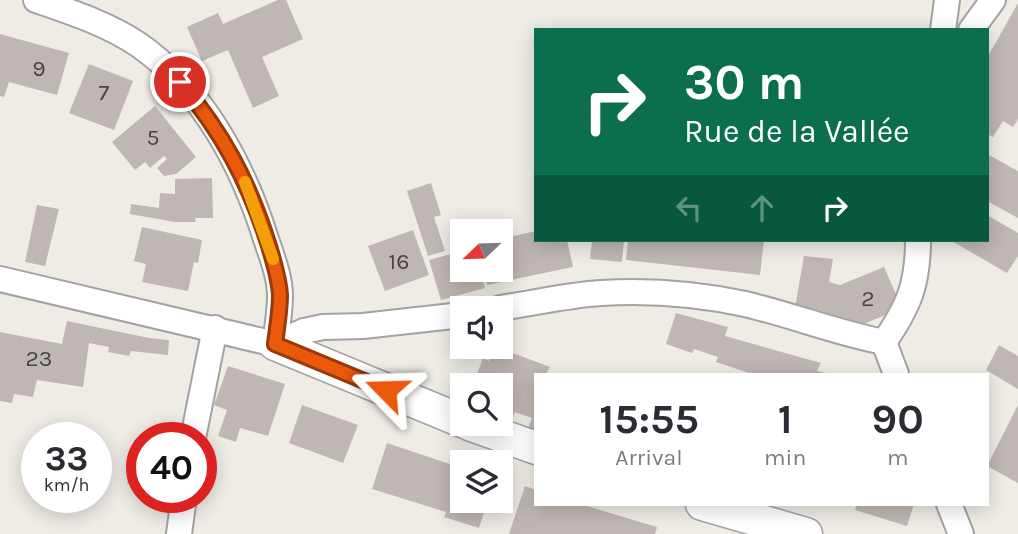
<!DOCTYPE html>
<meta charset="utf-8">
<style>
:root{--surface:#fff;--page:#f7f7f7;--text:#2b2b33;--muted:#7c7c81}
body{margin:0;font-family:Karla,sans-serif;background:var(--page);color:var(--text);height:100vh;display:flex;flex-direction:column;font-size:26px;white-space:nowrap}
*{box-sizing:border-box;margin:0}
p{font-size:23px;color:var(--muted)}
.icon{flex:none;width:38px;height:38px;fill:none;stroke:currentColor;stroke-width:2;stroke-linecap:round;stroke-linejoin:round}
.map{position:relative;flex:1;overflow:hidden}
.panel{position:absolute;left:534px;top:373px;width:455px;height:133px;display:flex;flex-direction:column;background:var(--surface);border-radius:0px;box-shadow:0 4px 18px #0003}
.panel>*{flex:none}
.top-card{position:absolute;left:534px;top:28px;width:455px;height:214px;border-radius:0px;box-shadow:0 4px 18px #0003;background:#0b6e4f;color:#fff;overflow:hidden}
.needle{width:46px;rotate:247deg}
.controls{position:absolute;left:450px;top:219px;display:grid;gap:14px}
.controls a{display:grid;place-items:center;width:63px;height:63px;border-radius:0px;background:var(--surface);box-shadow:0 4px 18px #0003;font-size:35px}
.speed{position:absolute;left:21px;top:422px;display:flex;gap:14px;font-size:35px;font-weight:700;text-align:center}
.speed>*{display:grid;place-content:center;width:91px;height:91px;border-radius:50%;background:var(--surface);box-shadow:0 4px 18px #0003;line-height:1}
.speed small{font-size:18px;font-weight:400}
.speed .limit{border:10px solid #d22;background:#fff;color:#111}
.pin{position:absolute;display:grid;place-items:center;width:60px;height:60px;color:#fff;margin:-30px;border:4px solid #fff;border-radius:50%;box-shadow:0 2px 7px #0007}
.me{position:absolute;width:77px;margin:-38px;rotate:292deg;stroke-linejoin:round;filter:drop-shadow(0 0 5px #0008)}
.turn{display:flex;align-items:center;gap:24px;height:147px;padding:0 35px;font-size:32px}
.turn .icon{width:91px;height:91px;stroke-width:2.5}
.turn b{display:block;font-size:49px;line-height:60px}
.lanes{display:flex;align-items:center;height:66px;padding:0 35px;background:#0003;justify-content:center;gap:35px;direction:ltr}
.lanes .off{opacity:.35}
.eta{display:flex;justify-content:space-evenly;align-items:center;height:119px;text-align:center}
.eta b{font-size:42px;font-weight:700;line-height:49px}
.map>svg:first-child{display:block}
</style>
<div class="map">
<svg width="1018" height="534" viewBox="0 0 1018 534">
<rect width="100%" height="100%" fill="#efece6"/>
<g fill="#bfb7b3">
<path d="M278,0h8l17,39 -41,18 17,39 -26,12 -25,-58 -26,11 -15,-34 31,-14 5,11z"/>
<path d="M1018,3v116l-5,8 -10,-6 -10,16 -6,-3v-76z"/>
<path d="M0,34l69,19 -12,42 -48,-13 -5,15 -4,-1z"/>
<path d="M89,64l44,17 -19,49 -45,-17z"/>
<path d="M155,106l41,51 -20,17 -12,2 -7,-8 10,-9 -3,-3 -14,12 -5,-6 -10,8 -23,-28z"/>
<path d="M987,154l31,17v47l-31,-17z"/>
<path d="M212,178l1,40h-18l1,4h-21l-45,-8 1,-10 28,4 1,-15 15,1v-15z"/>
<path d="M431,183l10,32 -7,2 11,34 -17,5 -21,-65z"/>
<path d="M37,205l22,4 -14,57 -20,-4z"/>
<path d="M987,215l31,18v23l-11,17 -57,-33h37z"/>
<path d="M142,227l60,13 -4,23 -4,-1 -6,29 -46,-9 4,-18 -12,-3z"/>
<path d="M413,230l16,45 -44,16 -17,-45z"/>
<path d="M536,231v9h31l6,27 -86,18 -4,-15h17v-31z"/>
<path d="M592,240h32l-2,22 -32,-3z"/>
<path d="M628,240h136l-4,35 -134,-15z"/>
<path d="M462,251v19h18l5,18 -44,12 -12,-40z"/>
<path d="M804,256l29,3 -4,23 11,3 44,-18 18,41 -50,21 -3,-9 -54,-12z"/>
<path d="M676,313l52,14 -3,9 96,27 -4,8 13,3h-78l-36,-12 2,-5 -24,-8 -2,4 -26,-9z"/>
<path d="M67,321l82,17 20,2 -1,15 -37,-4 -2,5 -21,-4 1,-5 -20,-4 -6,44 -46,-7 -4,17 -19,-3 -2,9 -12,-2v-69l62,12z"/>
<path d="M999,345l19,11v33l-32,-19z"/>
<path d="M494,346l56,21 -4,7h-10v60l-9,-3 5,-13 -17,-6 -1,3 -14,-5v-25h-27l10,-27 6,3z"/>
<path d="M228,366l57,18 -17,52 -28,-8 -4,14 -18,-6 9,-26 -13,-5z"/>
<path d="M302,405l56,20 -15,38 -54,-20z"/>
<path d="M1018,405v78l-31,-17z"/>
<path d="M134,440l8,1v46l-15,-3z"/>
<path d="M387,443l75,25v32h26l-9,28 -35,-11 2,-5 -74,-23z"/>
<path d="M525,486l11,4v14h44l77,23 -2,7h-146z"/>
<path d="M857,504h57l-7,22 -52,-16z"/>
</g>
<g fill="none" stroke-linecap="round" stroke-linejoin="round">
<defs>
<g id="minor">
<path d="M36,0c35,12 72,24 103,45 64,45 104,121 127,194 6,18 14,38 14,57 0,16 -3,32 -5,48"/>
<path d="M943,30l4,-30"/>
<path d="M971,30l22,-30"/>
<path d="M0,279l275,65 29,-13 19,-4 40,-1 99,-11"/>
<path d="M500,308c34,-5 68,-13 101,-15 48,-3 97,1 144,11 47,11 92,29 139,38"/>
<path d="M884,342c25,-36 34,-58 34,-102"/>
<path d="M884,342l12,32"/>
<path d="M193,438l22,-110"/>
<path d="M949,504l12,30"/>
<path d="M179,534l5,-37"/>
</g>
<g id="tertiary">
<path d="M275,344l187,77"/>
<path d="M469,424l67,24"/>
<path d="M702,504l104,30"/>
</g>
</defs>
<use href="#minor" stroke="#a3a3a3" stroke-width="28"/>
<use href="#tertiary" stroke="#a3a3a3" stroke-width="35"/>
<use href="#minor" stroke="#fff" stroke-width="24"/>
<use href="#tertiary" stroke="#fff" stroke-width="32"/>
</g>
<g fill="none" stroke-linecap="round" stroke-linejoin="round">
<defs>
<path id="route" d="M180,82c42,50 68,98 88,161 5,16 11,35 12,52 0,16 -3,33 -5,49l111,46"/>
</defs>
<use href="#route" stroke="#983908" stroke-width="18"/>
<use href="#route" stroke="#ea580c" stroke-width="12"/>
<path stroke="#f59e0b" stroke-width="12" d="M245,182l28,77"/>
</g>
<g text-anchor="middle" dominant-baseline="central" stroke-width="5" stroke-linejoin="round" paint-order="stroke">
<g font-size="23" fill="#474544">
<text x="39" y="68">9</text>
<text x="104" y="92">7</text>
<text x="153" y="137">5</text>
<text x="399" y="261">16</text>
<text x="868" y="298">2</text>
<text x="39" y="358">23</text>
</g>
</g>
</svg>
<div class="controls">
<a><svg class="needle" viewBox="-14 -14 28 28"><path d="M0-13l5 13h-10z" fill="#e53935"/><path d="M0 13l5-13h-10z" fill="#7c7c81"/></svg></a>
<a><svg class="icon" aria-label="sound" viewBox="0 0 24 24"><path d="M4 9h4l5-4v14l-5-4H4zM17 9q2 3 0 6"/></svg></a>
<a><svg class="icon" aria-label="search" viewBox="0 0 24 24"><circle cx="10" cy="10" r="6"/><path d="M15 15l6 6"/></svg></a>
<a><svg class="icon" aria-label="layers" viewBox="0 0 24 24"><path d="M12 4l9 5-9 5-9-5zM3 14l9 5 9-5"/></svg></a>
</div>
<div class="speed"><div>33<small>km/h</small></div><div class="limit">40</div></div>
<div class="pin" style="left:180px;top:82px;background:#d93025"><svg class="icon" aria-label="arrive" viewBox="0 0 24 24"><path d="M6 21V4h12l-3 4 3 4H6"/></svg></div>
<svg class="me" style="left:386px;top:390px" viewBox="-20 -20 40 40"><path d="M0-17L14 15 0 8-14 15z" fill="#ea580c" stroke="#fff" stroke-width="4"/></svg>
<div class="top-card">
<div class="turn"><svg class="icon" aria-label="right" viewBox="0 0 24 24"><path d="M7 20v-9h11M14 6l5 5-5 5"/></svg><div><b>30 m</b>Rue de la Vallée</div></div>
<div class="lanes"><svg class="icon off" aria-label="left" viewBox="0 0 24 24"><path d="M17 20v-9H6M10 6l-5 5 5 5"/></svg><svg class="icon off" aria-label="ahead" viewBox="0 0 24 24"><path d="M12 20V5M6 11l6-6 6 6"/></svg><svg class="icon" aria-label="right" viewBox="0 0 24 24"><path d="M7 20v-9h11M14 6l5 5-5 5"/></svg></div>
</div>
<section class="panel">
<div class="eta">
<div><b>15:55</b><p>Arrival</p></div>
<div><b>1</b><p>min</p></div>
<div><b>90</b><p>m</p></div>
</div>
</section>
</div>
